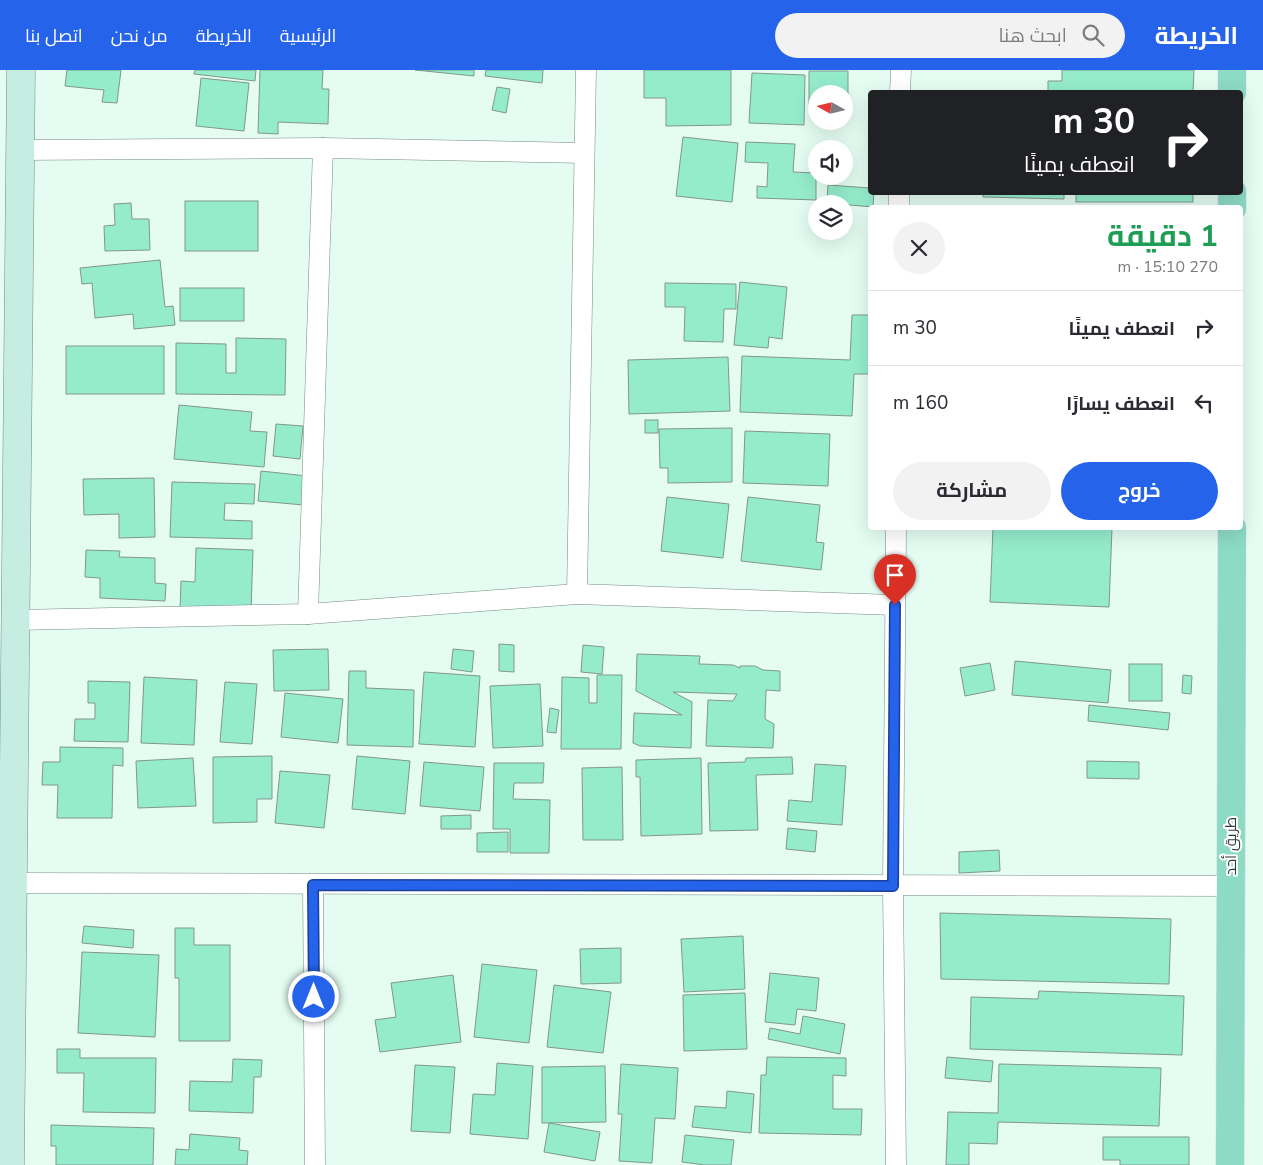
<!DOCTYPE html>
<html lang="ar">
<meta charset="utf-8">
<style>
:root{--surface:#fff;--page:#f2f2f3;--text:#2b2b33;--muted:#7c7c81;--line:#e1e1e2;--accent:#2563eb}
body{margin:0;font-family:"Nunito Sans",Cairo,sans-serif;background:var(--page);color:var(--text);direction:rtl;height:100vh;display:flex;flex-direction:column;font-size:19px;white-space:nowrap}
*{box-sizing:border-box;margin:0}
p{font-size:16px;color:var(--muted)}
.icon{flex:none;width:28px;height:28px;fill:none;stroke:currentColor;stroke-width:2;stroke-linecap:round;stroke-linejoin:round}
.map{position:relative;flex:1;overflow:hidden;direction:ltr}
.panel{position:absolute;left:868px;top:135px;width:375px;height:325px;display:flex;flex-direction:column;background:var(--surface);border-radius:5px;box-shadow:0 5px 20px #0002;direction:rtl}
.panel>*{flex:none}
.banner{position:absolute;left:868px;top:20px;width:375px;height:105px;border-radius:5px;box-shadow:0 5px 20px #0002;direction:rtl;background:#202124;color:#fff;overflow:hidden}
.needle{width:32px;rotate:278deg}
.controls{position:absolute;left:808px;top:15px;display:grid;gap:10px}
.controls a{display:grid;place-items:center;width:45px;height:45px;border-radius:50%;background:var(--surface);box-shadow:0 5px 20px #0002;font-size:25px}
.pin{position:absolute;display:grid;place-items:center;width:42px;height:42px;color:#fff;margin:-51px -21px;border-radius:50% 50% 50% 0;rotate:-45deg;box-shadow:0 0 5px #0007}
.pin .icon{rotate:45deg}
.me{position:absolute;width:55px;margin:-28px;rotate:0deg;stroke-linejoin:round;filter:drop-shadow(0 0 4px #0008)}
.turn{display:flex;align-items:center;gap:18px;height:105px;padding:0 25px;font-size:22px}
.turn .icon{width:65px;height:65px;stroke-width:2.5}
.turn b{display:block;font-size:35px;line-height:42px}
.round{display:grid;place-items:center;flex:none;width:52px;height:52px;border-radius:26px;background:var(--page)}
.head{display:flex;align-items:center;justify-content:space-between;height:85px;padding:0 25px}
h1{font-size:30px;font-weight:700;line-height:38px;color:#1e9e55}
.cta{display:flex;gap:10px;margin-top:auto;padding:10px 25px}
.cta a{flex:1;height:58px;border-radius:30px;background:var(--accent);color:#fff;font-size:20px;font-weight:700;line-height:58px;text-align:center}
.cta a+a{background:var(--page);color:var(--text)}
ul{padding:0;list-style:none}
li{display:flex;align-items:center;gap:15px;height:75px;padding:0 25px;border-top:1px solid var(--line)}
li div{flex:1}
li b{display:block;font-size:19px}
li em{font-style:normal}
header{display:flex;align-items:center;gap:30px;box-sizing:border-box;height:70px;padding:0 25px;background:var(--accent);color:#fff}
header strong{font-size:24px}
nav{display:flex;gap:28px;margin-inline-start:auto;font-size:18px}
.search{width:350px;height:45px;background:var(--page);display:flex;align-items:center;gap:12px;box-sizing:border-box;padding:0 18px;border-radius:28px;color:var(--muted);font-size:19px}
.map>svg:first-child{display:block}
</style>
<header>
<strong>الخريطة</strong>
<div class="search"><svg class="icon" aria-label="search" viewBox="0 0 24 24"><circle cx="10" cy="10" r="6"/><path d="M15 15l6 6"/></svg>ابحث هنا</div>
<nav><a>الرئيسية</a><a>الخريطة</a><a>من نحن</a><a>اتصل بنا</a></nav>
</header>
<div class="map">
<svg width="1263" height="1095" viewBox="0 0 1263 1095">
<rect width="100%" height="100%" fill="#e4fcf2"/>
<g fill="#95eccd" stroke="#81978e">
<path d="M67,0h54l-4,33 -15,-1 2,-12 -39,-4z"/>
<path d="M195,0h61l-1,11 -61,-7z"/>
<path d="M260,0h63l-1,19h7l-1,35 -50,-2v12l-20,-1z"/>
<path d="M415,0h59v6z"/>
<path d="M486,0h57l-1,13 -57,-7z"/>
<path d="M644,0h87v55l-65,1v-28h-22z"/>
<path d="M1062,0h132l-1,22h-145v-11h14z"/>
<path d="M809,1h39v38h-4v-15h-28v15h-7z"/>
<path d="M752,3l53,2 -1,50 -55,-2z"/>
<path d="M201,8l48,5 -5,48 -48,-5z"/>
<path d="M497,17l13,2 -4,24 -14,-3z"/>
<path d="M683,67l55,6 -6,59 -56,-6z"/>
<path d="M746,72l49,2 -2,28 23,1v27l-59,-2v-12l10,1 1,-24 -23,-1z"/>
<path d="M828,115l42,3v4h4l-1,15 -46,-4z"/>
<path d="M983,122h81v7l-81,-2z"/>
<rect x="1076" y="122" width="117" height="10"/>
<rect x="185" y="131" width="73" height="50"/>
<path d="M131,133l1,16h17l1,31 -45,1 -1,-25 11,-1 -1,-21z"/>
<path d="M160,190l5,47 8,-1 2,19 -41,4 -1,-15 -38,4 -3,-35 -10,1 -2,-16z"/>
<path d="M740,212l47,5 -5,52 -13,-2 -1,11 -34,-3z"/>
<path d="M665,213l71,1v25h-12l-1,33 -39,-1 1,-34h-20z"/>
<rect x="180" y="218" width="64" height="33"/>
<path d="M852,245h18v59h-16l-2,42 -112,-4 2,-56 108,4z"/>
<path d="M236,268l50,1 -1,56 -109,-1v-51l50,1v29h10z"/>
<rect x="66" y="276" width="98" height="48"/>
<path d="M728,287l2,54 -101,3 -1,-54z"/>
<path d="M179,335l73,7 -2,19 17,1 -3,35 -90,-8z"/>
<rect x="645" y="350" width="13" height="13"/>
<path d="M276,354l27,2 -3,33 -27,-3z"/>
<path d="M732,358v54l-64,1v-15h-8l-1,-39z"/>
<path d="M745,361l85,3 -2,52 -85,-3z"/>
<path d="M261,401l46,5 -3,29 -46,-4z"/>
<path d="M154,408l1,59 -36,1v-24l-35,1 -1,-36z"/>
<path d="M172,412l83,2 -1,20 -29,-1 -1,17 28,1v18l-82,-2z"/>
<path d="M667,427l62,7 -6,54 -62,-7z"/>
<path d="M748,427l72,8 -4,37 8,1 -3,27 -80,-9z"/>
<path d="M993,458h119l-3,79 -119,-5z"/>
<path d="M196,478l57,2 -2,61 -71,-2 1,-28 14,1z"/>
<path d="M86,480l34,1 -1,6 36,1v25l11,1 -1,17 -65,-3v-20l-15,-1z"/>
<path d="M499,574l15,1v27l-15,-1z"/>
<path d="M583,575l21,2 -2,27 -21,-2z"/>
<path d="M328,579l1,41 -55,1 -1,-41z"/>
<path d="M453,579l21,2 -2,21 -21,-3z"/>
<path d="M637,584l63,2 -1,8 34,1 7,3v-2h15l8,4 17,1v20l-14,-1 -1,29 9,5 -1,24 -67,-2 2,-46 25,1 4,-7 -64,-2 19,10 -1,46 -51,-2 -7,-3 1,-30 48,2 -46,-24z"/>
<path d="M1015,591l96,9 -3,33 -96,-8z"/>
<path d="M990,593l5,27 -30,6 -5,-28z"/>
<rect x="1129" y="594" width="33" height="37"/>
<path d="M349,601h17v17l48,2 -1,57 -66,-2z"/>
<path d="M424,602l56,4 -5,71 -56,-3z"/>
<path d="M597,605h25l-1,74h-60l1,-72 27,1v25h8z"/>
<path d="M1183,605l9,1 -1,18 -9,-1z"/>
<path d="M144,607l53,3 -3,65 -53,-2z"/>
<path d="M88,611l42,1 -2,60 -54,-1 1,-22h20v-16h-7z"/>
<path d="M225,612l32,2 -5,60 -32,-2z"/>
<path d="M540,614l3,62 -50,2 -3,-62z"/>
<path d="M285,623l58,6 -5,44 -57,-6z"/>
<path d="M1089,635l81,8 -2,17 -80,-9z"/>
<path d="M550,638l9,2 -3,23 -9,-1z"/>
<path d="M60,677l63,1v18l-10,-1 -1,53h-55l1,-33h-16l1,-23h17z"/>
<path d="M272,686v43h-15v23l-44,1v-66z"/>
<path d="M357,686l53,5 -5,53 -53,-5z"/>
<path d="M792,687l1,17 -37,1 2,55 -48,1 -2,-68 37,-1 1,-4z"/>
<path d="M193,688l3,48 -58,2 -2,-47z"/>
<path d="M701,688l1,76 -61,2 -1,-59h-4v-17z"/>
<path d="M1087,691l52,1v17l-52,-1z"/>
<path d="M424,692l60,5 -4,44 -60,-5z"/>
<path d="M494,693h50l-1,20h-29l-1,16 37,1 -1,53h-39v-24h-17z"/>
<path d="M815,694l31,2 -4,59 -55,-4 2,-21 23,2z"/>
<path d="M622,697l1,73h-40l-1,-72z"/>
<path d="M280,701l50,4 -6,53 -49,-5z"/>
<path d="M471,745v14h-30v-13z"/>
<path d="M788,758l29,3 -2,21 -29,-3z"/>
<path d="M508,762v20h-31v-19z"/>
<path d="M999,780l1,21 -41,2v-21z"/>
<path d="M940,843l231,6 -2,65 -228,-5z"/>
<path d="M84,856l50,4 -1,18 -51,-5z"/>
<path d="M175,858h19v17h36v96h-51v-63h-4z"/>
<path d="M743,866l2,53 -61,3 -3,-53z"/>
<path d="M621,878v35l-40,1 -1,-35z"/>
<path d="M82,882l77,3 -4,82 -77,-4z"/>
<path d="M482,894l55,6 -8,73 -55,-6z"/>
<path d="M770,903l49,5 -3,33 -19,-2 -2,16 -30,-3z"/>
<path d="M453,905l8,67 -81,10 -5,-32 21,-3 -5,-34z"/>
<path d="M554,915l57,7 -8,61 -56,-6z"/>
<path d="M1039,921l145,5 -2,59 -212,-6 1,-52 67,2z"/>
<path d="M745,923l2,56 -63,2 -1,-56z"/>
<path d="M803,946l42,8 -5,30 -72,-15 2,-11 30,6z"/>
<path d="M57,979h23v9h76l-1,55 -72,-1 1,-39h-27z"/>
<path d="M767,987l79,1v18l-13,-1v34h29l-1,26 -102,-2 2,-58h5z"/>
<path d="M947,987l46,4 -2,21 -46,-4z"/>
<path d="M233,989l29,1 -1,17h-7l-1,36 -64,-2 1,-30 42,1z"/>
<path d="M497,993l36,3 -5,73 -58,-5 3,-40 22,1z"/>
<path d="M621,994l57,4 -3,51 -20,-1 -3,45 -33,-2 3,-47h-4z"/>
<path d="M999,994l162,4 -2,58 -161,-4 -1,22 -28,-1v22h-23l2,-53 50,1z"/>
<path d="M415,995l40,2 -5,66 -39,-2z"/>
<path d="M605,996l1,56 -64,1v-56z"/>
<path d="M727,1021l27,3 -3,39 -59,-6 3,-21 31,2z"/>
<path d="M549,1053l51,9 -5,29 -51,-9z"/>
<path d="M51,1055l103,3 -1,37h-97v-19h-5z"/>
<path d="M190,1064l50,4 -1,12 9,1 -1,14h-72l1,-16 13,1z"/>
<path d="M685,1065l49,5 -3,25h-26l-23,-3z"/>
<path d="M1103,1067h86v28h-69v-5h-17z"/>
</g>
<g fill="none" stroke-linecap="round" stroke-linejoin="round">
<defs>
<g id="street">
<path d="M900,22l1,-22"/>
<path d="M21,80l302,-2 261,5"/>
<path d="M899,138v-16"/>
<path d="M896,458l-3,358 3,279"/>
<path d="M577,524l9,-524"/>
<path d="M308,544l15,-466"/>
<path d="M15,550l293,-6 269,-20 318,11"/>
<path d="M13,813l1218,3"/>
<path d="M313,815l2,280"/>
</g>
<path id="secondary" d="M10,1095l11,-1095"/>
<g id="primary">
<path d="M1232,22v-22"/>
<path d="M1232,138v-16"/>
<path d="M1230,1095l2,-637"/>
</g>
</defs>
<use href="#street" stroke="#758b82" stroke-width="21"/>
<use href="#secondary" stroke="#758b82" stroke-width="29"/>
<use href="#primary" stroke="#dedfdf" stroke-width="29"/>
<use href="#street" stroke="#fff" stroke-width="20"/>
<use href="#secondary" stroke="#c6ede2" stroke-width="28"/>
<use href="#primary" stroke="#8ddbc4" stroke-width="28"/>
</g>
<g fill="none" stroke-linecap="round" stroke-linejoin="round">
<defs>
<path id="route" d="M314,927l-1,-112 580,1 2,-281"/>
</defs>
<use href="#route" stroke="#184099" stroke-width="12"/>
<use href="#route" stroke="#2563eb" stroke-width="9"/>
</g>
<g text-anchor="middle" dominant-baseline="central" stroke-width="4" stroke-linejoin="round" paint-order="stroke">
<g font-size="15" fill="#2f3935" stroke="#fff">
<text transform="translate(1231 776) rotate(-90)">طريق أحد</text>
</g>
</g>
</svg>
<div class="controls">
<a><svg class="needle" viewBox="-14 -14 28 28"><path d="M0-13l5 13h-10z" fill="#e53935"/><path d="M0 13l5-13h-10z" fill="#7c7c81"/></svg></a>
<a><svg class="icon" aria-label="sound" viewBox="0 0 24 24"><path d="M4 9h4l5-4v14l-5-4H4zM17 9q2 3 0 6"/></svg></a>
<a><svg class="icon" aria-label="layers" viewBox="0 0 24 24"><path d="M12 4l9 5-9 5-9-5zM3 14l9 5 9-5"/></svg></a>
</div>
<div class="pin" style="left:895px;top:535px;background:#d93025"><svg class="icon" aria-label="arrive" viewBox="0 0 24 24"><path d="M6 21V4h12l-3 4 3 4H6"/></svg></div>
<svg class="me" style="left:314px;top:927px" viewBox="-20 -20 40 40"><circle r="17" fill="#2563eb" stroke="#fff" stroke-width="3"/><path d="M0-11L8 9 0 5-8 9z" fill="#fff"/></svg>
<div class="banner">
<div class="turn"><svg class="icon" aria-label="right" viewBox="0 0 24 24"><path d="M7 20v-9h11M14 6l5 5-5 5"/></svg><div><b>30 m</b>انعطف يمينًا</div></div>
</div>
<section class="panel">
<div class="head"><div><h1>1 دقيقة</h1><p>270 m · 15:10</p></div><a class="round"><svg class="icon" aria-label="close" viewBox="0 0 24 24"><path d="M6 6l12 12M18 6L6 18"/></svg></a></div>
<ul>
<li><svg class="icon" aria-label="right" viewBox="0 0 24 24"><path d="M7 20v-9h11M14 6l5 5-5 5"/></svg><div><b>انعطف يمينًا</b></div><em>30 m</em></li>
<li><svg class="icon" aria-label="left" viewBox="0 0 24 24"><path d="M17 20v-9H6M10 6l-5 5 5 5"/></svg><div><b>انعطف يسارًا</b></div><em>160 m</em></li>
</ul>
<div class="cta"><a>خروج</a><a>مشاركة</a></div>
</section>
</div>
